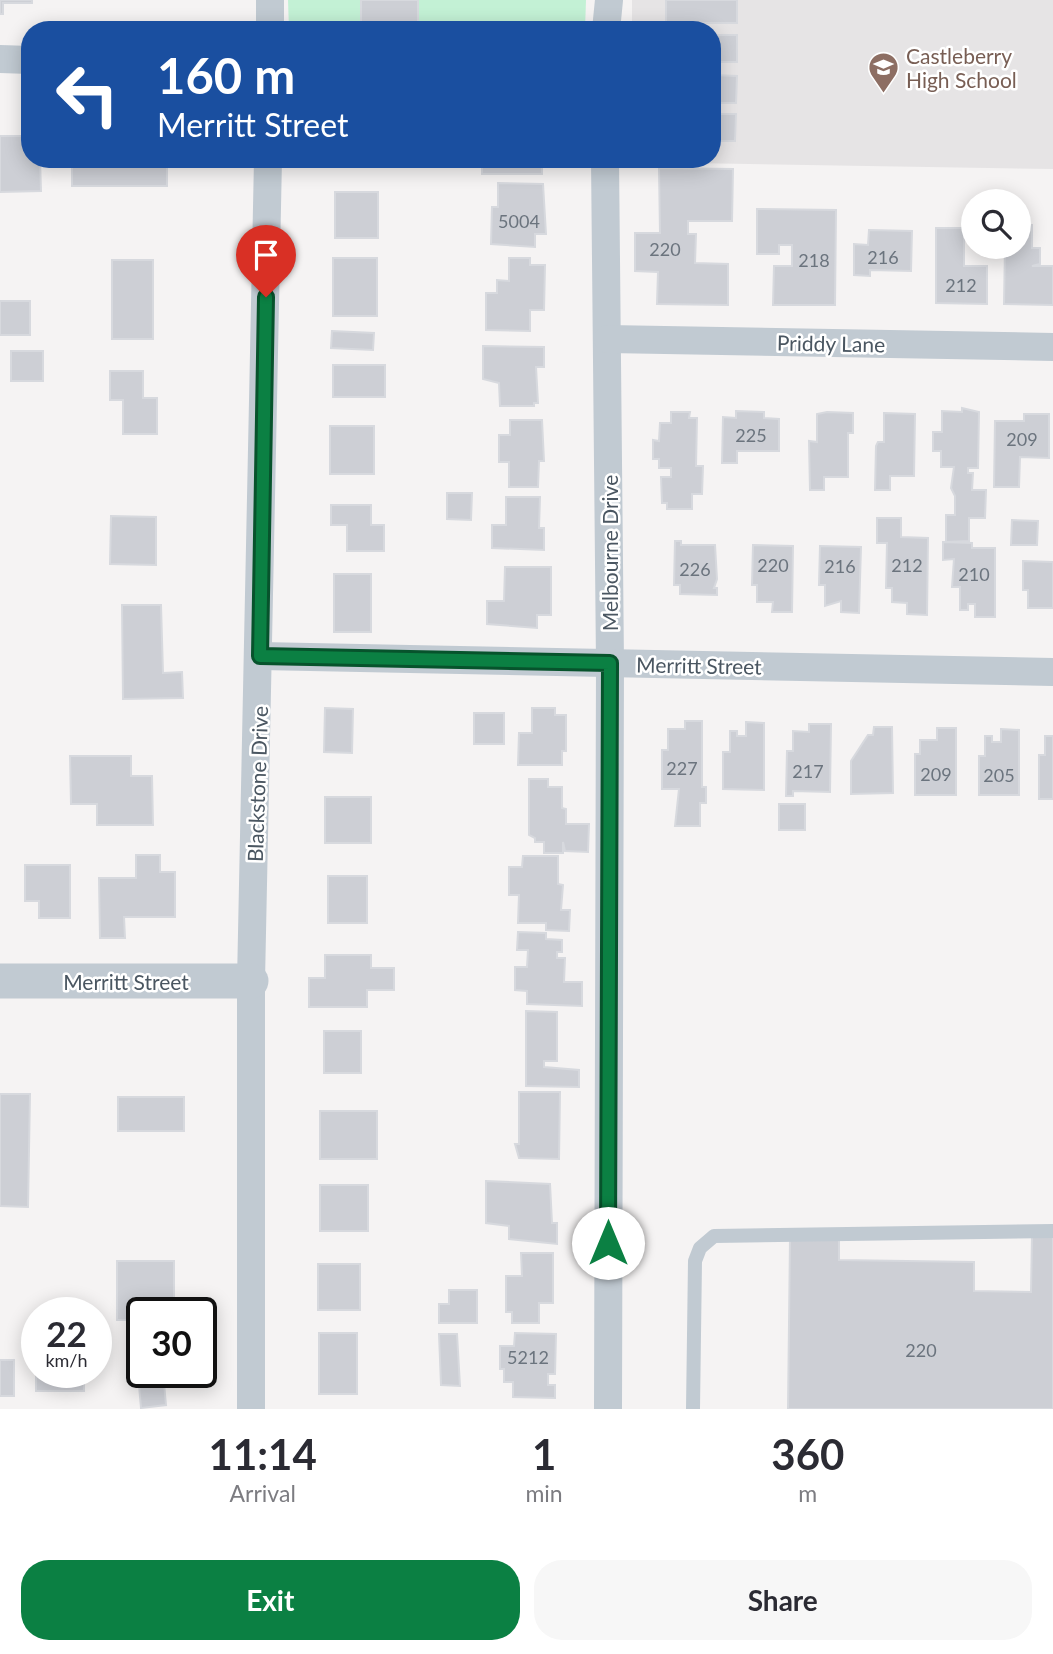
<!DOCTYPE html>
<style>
:root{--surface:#fff;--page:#f7f7f7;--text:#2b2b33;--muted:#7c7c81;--accent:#0b8043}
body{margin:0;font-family:Lato,sans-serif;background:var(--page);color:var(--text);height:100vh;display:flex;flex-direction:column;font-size:26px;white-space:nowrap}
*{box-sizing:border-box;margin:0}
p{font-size:23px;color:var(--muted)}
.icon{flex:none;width:38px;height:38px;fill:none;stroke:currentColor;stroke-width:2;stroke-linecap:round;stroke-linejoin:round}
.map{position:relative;height:1409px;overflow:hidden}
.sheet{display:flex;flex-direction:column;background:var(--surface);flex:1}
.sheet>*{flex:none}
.top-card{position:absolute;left:21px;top:21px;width:700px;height:147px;border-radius:28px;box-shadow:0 4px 18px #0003;background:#1a4fa0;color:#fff;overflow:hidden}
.tools{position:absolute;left:961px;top:189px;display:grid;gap:14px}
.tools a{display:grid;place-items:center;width:70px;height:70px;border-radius:50%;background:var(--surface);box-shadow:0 4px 18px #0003;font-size:35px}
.speed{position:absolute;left:21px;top:1297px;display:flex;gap:14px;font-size:35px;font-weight:700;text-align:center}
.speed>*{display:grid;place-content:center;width:91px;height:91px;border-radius:50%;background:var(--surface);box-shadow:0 4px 18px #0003;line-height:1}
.speed small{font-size:18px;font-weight:400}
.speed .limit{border:4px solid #111;border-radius:10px;background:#fff;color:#111}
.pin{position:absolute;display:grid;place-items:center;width:60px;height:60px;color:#fff;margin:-72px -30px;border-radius:50% 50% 50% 0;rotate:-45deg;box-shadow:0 0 7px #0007}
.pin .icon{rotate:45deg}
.me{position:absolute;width:77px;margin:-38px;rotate:0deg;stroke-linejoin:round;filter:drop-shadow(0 0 5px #0008)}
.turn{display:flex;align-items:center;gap:24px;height:147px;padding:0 21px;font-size:32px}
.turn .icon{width:91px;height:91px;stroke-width:2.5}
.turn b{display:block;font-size:49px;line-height:60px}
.eta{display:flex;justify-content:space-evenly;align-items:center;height:119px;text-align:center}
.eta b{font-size:42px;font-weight:700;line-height:49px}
.primary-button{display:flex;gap:14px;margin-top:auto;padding:14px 21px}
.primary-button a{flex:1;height:80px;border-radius:28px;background:var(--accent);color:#fff;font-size:28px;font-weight:700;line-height:80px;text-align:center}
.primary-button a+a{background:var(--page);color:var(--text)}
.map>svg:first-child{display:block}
</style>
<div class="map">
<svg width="1053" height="1409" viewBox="0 0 1053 1409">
<rect width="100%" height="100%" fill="#f5f3f3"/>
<path fill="#e6e4e5" d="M632,0h421v169l-422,-7v-3h81v-129h-80z"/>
<path fill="#c3f1d5" d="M288,0h298l-1,30h-296z"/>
<g fill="#cdcfd5" stroke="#d7d9de" stroke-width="2">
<path d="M0,0h32v3h-29v11h-3z"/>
<rect x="361" y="0" width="57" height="22"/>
<rect x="666" y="0" width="71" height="23"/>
<rect x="712" y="35" width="25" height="27"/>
<path d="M712,75l25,1 -1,27h-24z"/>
<path d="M712,114h24l-1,27h-23z"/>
<path d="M0,136h30v23h10l1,32 -41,1z"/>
<rect x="72" y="159" width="95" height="27"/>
<rect x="482" y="159" width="60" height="15"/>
<path d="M659,168l74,1 -1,52h-44v13h8l-1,29 33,1v41l-71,-1 1,-32 -23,-1v-38h25z"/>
<path d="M498,183l45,1 3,50h-11v13l-44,-3 1,-37h6z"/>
<rect x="335" y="192" width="43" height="46"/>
<path d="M757,209l79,1 -1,95h-62l1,-39h18v-21h-13v9h-22z"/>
<path d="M1018,225h14v23h8v16l-8,2h21v39l-49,-1 1,-57h13z"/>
<path d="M936,228h28v38h23v38l-51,-1z"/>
<path d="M869,230l43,1 -1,40 -41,-1v6l-16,-1v-31l14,1z"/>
<rect x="333" y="258" width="44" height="58"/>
<path d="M509,258h21v7h15l-1,45h-14v21l-44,-1v-37h11v-13l12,1z"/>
<rect x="112" y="260" width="41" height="79"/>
<rect x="0" y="301" width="30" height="34"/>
<path d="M332,331l42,2 -1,17 -42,-2z"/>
<path d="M483,346l61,1v20h-8l2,36h-4v3h-34l-1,-23 -16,-4z"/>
<rect x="11" y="351" width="32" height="30"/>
<rect x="333" y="365" width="52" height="32"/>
<path d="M110,371h33v27h14v36h-34v-34h-13z"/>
<path d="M962,408l17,4 -1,56h-10v5h5l-1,17h14l-1,28h-16v23l-23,1v-27h9v-19l-4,-8 3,-21h-13v-16h-8v-19h9v-21l20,1z"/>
<path d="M736,411l28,1v6l15,1v32h-42v12h-15l1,-46 13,1z"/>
<path d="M671,412h19l-1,6h8l-1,48h7l-1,28h-10v15h-25v-6h-5l-1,-26h10v-9h-12v-9h-6v-19l6,1 1,-18h11z"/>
<path d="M827,412l26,1v20h-5v44h-24v13h-14l-1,-49 8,1v-28z"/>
<path d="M884,413l31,1 -1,62h-24v14h-15l1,-44 2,-4h6z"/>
<path d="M1024,414h25v44l-29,-1 -1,30h-25l1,-66h29z"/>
<path d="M510,420h32l2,41h-5l-1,26h-29v-25h-10v-27h11z"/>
<rect x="330" y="426" width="44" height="48"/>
<path d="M447,493h25l-1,27 -24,-1z"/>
<path d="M506,497h34l-1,31h5v22l-52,-2v-23h14z"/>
<path d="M331,505h40v20h13v26h-37v-26h-16z"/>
<path d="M111,516l45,1v48l-46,-1z"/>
<path d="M877,518h24v19l27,1 -1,77 -20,-1v-11l-15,-1v-14h-6l1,-45h-10z"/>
<path d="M1012,520l26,1 -1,24h-26z"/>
<path d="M675,541h6v4h34l2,34 -3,9h3v7l-37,-1v-9h-6z"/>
<path d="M943,542l29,1v5h23v69h-20v-13h-7v6h-8v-23h-8l2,-28 -11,1z"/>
<path d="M753,545l40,1 -1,66h-20l1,-10h-16v-17h-5z"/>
<path d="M820,546l41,1 -2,66 -18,-1v-11l-16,5v-21h-6z"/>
<path d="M1023,561l30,1v46h-25v-18h-5z"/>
<path d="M505,567h46v48h-14v13l-50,-4v-23h17z"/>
<rect x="334" y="574" width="37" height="58"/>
<path d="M122,605h39l2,68 19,-1 1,26 -60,1z"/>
<path d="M325,708l28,1 -1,44 -28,-1z"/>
<path d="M532,708h23v7h11v36h-4v14h-44l1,-32h13z"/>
<rect x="474" y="713" width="30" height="31"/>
<path d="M685,721h17v66h4v16h-6v23h-25l4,-37h-17v-39h6v-21h17z"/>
<path d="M746,722l18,1v67l-41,-1v-37h7v-21h7v5h9z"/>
<path d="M809,724h22l-1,68 -37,-1v5h-7l1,-45h6v-20l16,1z"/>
<path d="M874,727h18l1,66 -42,1v-33l17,-26h5z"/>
<path d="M937,728h19v67h-41v-41h5v-14h17z"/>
<path d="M1001,729l18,1v65h-40v-39h6v-20h7v6h9z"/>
<path d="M1045,736h8v63h-14v-44h6z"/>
<path d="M70,756h61v20h21l1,49h-56v-21h-26z"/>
<path d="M529,779h19v8h14v21l4,1v15h23l-1,28 -23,-1 -2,-9v11h-19v-11h-9v-4l-6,-3z"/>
<rect x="325" y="797" width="46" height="46"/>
<rect x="779" y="804" width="26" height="26"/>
<path d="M136,855h24v17h15v45h-51l1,21h-25l-1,-60h37z"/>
<path d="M523,856h35v28l5,1 -2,25h9l-1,21 -23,-1v-7h-28l1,-28h-10v-28h13z"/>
<path d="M25,865h45v53h-31v-17h-14z"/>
<rect x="328" y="876" width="39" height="47"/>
<path d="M518,932l28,1v6l16,1v12h-5v6h8l-1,24h18v24l-55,-2v-13l-12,-1v-23h12l1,-17h-11z"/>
<path d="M325,955h46v13h23v22h-27v17h-58v-29h16z"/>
<path d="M526,1011l31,1v49h-13v6l35,3v17l-53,-1z"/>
<rect x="324" y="1031" width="37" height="42"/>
<path d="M519,1092h41l-1,67 -40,-1 -4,-14h4z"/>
<path d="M0,1094h30l-2,113 -28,-1z"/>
<rect x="118" y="1097" width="66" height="34"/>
<rect x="320" y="1111" width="57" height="48"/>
<path d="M486,1181l64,3 2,39h5v21l-48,-5v-13l-23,-3z"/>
<rect x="320" y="1185" width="48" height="46"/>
<path d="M1032,1236l21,1v172h-265l2,-170h49v21l135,2v29l57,1z"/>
<path d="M521,1253h32v50h-14v20h-27v-11h-6v-36h16z"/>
<path d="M117,1261h57v51h-32v8h-25z"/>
<rect x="318" y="1264" width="42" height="46"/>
<path d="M449,1290h28v33h-38v-19h10z"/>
<rect x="319" y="1333" width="38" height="61"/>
<path d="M515,1333l41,1 -1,40h-7v11h7v13l-42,-1v-15h-9v-13h-4v-23h14z"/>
<path d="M439,1334h18l3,52 -19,-1z"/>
<path d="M36,1356l1,16h47v19h-48z"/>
<rect x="0" y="1360" width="14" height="36"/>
<path d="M163,1372l3,33 -25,3 -3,-34z"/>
</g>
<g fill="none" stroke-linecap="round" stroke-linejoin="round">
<path stroke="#c1cad2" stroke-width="14" d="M693,1409l2,-148 5,-13 14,-12 339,-5"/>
<g stroke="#c1cad2" stroke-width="28">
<path d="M270,30v-30"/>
<path d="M606,30l3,-30"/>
<path d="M0,59l30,1"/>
<path d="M605,159l5,504 -2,746"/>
<path d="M608,339l445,8"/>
<path d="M260,656l793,16"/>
<path d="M251,1409v-428l17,-822"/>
</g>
<path stroke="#c1cad2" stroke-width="35" d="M0,981h251"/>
</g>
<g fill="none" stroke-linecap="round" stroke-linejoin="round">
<defs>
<path id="route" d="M266,297l-6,359 350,7 -2,580"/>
</defs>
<use href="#route" stroke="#07532c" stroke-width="18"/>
<use href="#route" stroke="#0b8043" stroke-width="12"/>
</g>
<defs>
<symbol id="school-pin" viewBox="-11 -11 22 30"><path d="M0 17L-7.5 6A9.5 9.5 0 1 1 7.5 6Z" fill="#8d6e63" stroke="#fff"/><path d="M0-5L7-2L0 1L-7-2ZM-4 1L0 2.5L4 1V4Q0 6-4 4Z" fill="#fff"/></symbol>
</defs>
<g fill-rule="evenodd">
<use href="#school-pin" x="866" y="50" width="35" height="47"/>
</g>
<g text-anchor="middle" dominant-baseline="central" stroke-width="5" stroke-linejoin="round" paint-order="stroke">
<g font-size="18" fill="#6b747e">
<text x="519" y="221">5004</text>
<text x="665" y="249">220</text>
<text x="883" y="257">216</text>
<text x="814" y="260">218</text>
<text x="961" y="285">212</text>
<text x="751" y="435">225</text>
<text x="1022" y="439">209</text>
<text x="773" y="565">220</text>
<text x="907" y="565">212</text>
<text x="840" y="566">216</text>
<text x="695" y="569">226</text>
<text x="974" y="574">210</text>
<text x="682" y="768">227</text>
<text x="808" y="771">217</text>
<text x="936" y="774">209</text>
<text x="999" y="775">205</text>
<text x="921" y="1350">220</text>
<text x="528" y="1357">5212</text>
</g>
<g font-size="21" fill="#785e54" stroke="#fff" text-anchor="start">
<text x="906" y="55">Castleberry<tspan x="906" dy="24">High School</tspan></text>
</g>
<g font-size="21" fill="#4a5661" stroke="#fff">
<text transform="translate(831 343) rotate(1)">Priddy Lane</text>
<text transform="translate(609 553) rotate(-90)">Melbourne Drive</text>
<text transform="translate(699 665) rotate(1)">Merritt Street</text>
<text transform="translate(257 784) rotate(-88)">Blackstone Drive</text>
<text x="126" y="981">Merritt Street</text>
</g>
</g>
</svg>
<div class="tools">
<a><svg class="icon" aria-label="search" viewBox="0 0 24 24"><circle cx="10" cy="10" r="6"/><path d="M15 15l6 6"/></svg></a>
</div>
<div class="speed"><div>22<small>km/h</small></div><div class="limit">30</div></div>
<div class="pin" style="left:266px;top:297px;background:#d93025"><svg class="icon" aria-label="arrive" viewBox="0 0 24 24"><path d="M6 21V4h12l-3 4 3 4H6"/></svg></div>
<svg class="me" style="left:608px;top:1243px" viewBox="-20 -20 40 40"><circle r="19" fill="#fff"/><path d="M0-13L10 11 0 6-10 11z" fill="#0b8043"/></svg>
<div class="top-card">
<div class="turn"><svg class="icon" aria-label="left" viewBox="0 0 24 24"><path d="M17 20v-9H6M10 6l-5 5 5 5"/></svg><div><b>160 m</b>Merritt Street</div></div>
</div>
</div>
<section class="sheet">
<div class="eta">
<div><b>11:14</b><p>Arrival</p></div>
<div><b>1</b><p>min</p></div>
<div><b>360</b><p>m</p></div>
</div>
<div class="primary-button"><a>Exit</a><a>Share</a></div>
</section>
